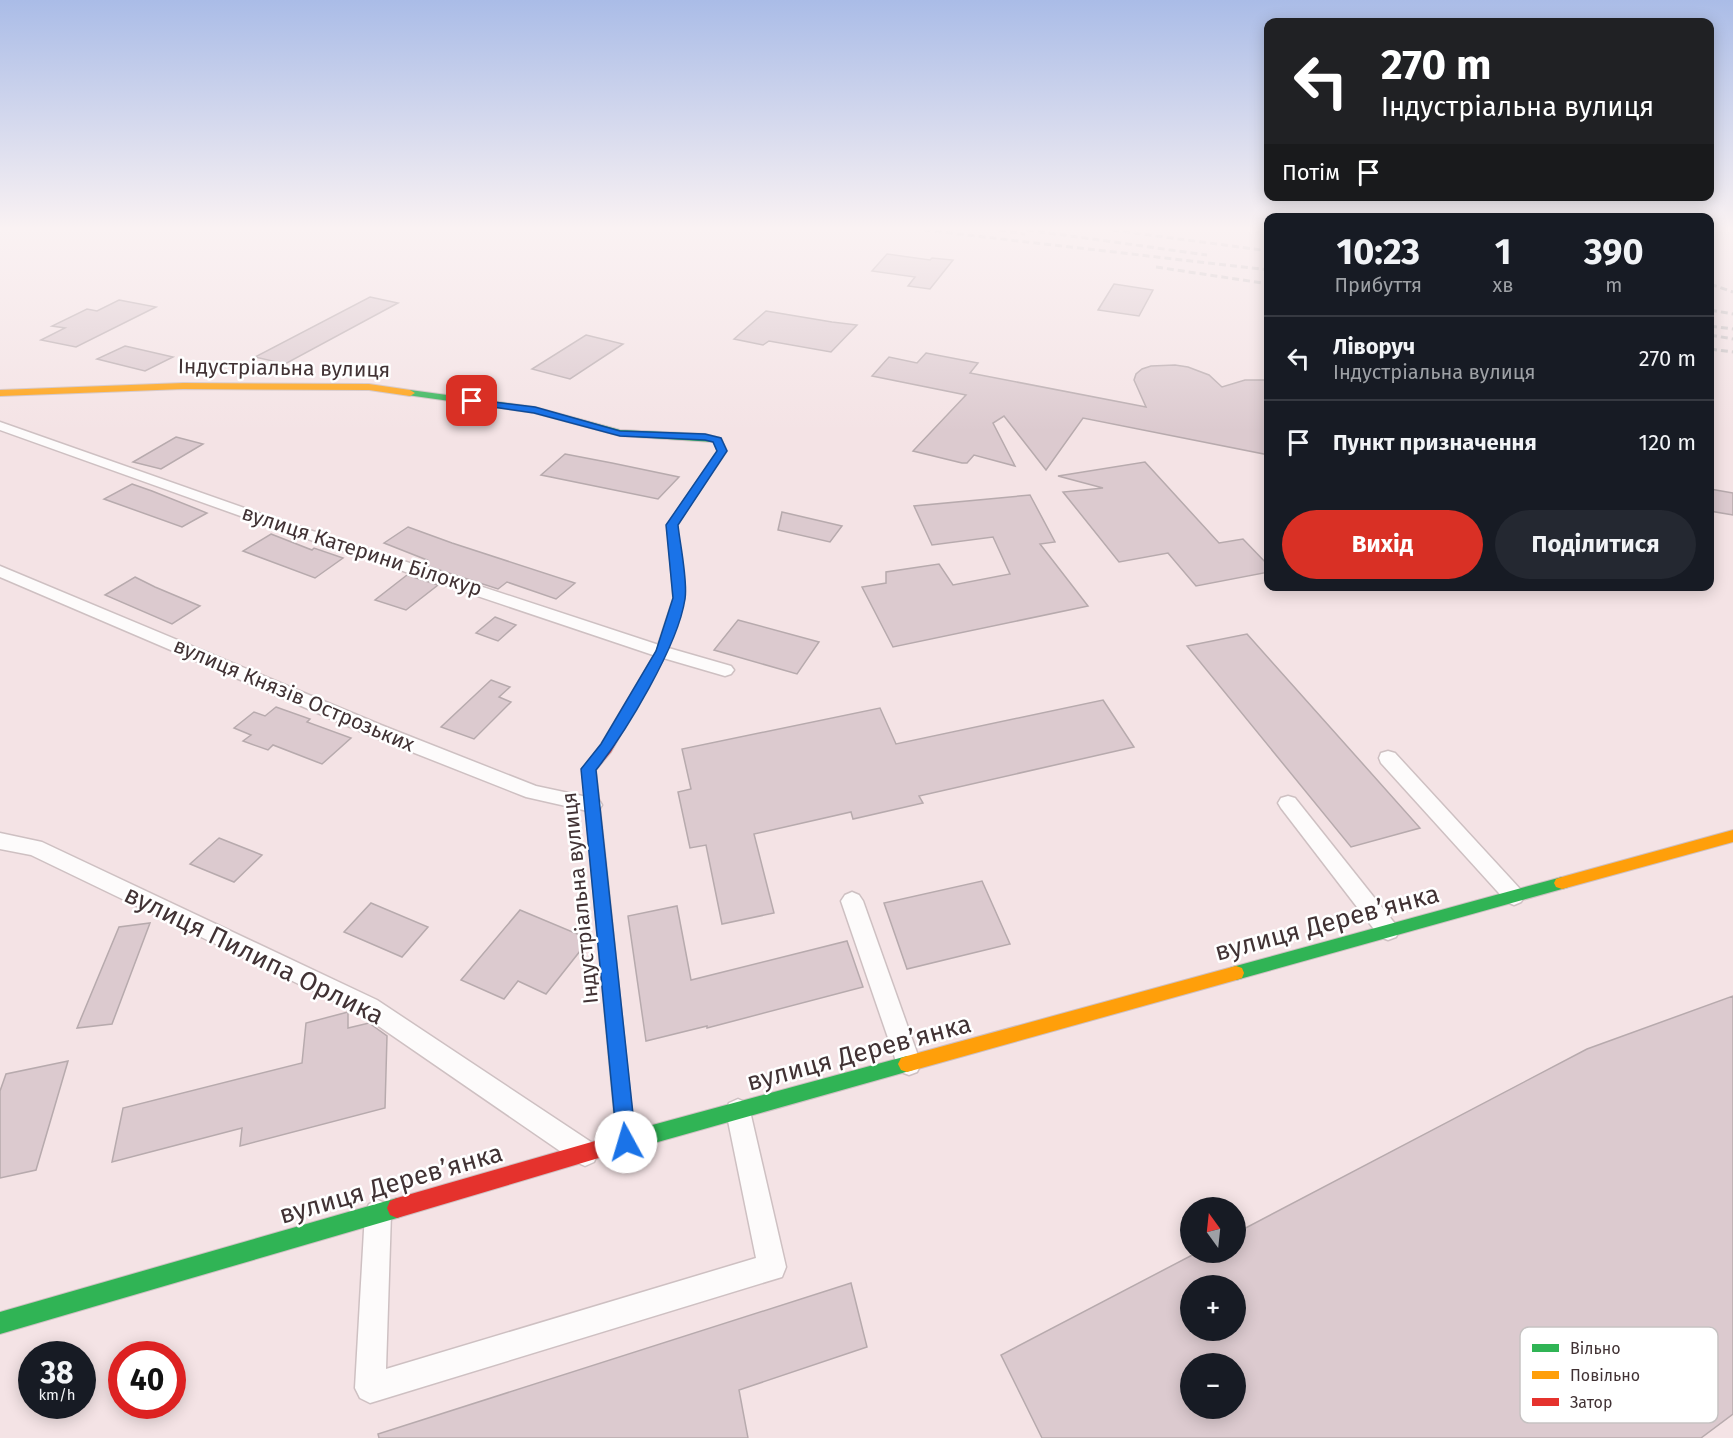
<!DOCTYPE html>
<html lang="uk">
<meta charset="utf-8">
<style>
:root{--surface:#171b24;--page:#242831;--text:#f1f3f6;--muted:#9ea1a6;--line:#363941;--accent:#d93025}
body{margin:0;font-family:"Fira Sans",sans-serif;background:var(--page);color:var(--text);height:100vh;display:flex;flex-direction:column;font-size:22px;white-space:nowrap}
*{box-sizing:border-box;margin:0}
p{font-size:20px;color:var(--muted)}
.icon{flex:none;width:33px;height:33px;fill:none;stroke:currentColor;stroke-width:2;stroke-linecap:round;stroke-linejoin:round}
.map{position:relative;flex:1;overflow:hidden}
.panel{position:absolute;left:1264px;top:213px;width:450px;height:378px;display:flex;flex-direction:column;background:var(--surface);border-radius:12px;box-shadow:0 3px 15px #0003}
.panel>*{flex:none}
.hud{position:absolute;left:1264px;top:18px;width:450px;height:183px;border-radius:12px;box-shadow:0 3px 15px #0003;background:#202124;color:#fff;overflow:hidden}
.needle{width:39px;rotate:345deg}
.controls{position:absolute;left:1180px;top:1197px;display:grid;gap:12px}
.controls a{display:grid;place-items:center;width:66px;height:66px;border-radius:50%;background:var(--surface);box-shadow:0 3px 15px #0003;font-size:30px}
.speed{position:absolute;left:18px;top:1341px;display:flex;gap:12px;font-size:30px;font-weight:700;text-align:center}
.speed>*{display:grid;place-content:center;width:78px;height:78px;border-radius:50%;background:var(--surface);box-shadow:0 3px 15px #0003;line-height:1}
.speed small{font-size:15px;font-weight:400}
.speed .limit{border:9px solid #d22;background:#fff;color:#111}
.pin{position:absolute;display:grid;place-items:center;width:51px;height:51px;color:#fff;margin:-26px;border-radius:12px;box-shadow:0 3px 9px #0006}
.me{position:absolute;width:66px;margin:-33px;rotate:354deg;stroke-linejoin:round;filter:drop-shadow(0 0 4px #0008)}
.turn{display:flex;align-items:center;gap:21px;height:126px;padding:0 18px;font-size:27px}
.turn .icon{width:78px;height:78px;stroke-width:2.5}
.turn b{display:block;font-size:42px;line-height:51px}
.then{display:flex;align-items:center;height:57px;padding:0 18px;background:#0003;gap:12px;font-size:22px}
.eta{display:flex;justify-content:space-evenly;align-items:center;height:102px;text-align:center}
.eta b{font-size:36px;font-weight:700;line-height:42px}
.cta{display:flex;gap:12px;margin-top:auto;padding:12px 18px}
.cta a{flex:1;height:69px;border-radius:36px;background:var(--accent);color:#fff;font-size:24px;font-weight:700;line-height:69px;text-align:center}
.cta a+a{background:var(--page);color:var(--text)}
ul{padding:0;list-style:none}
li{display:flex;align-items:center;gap:18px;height:84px;padding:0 18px;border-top:2px solid var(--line)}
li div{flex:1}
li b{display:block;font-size:22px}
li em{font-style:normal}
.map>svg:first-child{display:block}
</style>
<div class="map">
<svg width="1733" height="1438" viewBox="0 0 1733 1438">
<rect width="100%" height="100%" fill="#f4e3e5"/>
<g fill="#dccacf" stroke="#b7aaad" stroke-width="1.5" fill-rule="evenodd">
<path d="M887,254l43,6 2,-2 21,2 -23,29 -22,-3 7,-9 -43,-6z"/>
<path d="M1114,284l39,6 -14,26 -41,-6z"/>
<path d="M370,297l28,6 -113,61 -30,-7z"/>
<path d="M119,300l37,7 -80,40 -35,-7 24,-12 -13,-2 35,-17 10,2z"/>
<path d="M766,311l66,11 25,3 -26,27 -62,-11 -6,4 -29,-6z"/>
<path d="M586,335l37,9 -53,35 -38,-10z"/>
<path d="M125,346l48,11 -28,14 -48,-12z"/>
<path d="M926,353l52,10 -8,10 176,34 -12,-27 2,-6 6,-5 9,-3 24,-1 13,2 21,8 13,12 23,-7h24v75l-186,-37 -37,52 -42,-54 -11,7 22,43 -41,-11 -7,8h-5l-49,-12 53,-56 -94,-19 17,-19 28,6z"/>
<path d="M176,437l27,7 -42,25 -28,-7z"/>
<path d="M565,454l47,9 67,14 -21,22 -117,-24z"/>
<path d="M1145,462l74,81 24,-4 26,27v6l-73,14 -28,-33 -49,9 -56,-70 40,-4 -45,-12z"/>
<path d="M132,484l20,7 55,22 -25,14 -78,-28z"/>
<path d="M1710,489l23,4v22l-23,-4z"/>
<path d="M1030,495l25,47 -15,2 48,62 -195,41 -31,-60 24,-4v-11l53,-8 14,21 57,-11 -17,-37 -61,8 -18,-39z"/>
<path d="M782,512l60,14 -12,16 -52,-12z"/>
<path d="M408,527l44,16 123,40 -19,16 -49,-17 -9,7 -77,-25 6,-4 -43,-17z"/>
<path d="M271,534l41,16 2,-2 29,10 -28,20 -72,-27z"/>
<path d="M407,575l31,10 -32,25 -31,-10z"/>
<path d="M135,577l20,10 45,19 -28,18 -67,-29z"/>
<path d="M495,617l21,8 -18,16 -22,-8z"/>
<path d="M738,620l81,22 -22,32 -83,-24z"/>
<path d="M1247,634l173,194 -69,19 -164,-201z"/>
<path d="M491,680l19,7 -11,10 12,5 -37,37 -33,-12z"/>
<path d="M1103,700l31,47 -215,49 4,7 -70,16 -2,-7 -97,22 20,79 -52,11 -16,-79 -16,3 -12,-56 13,-3 -9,-40 198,-41 16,36z"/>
<path d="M276,707l34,12 -3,3 44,16 -29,26 -49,-19 -5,5 -25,-9 8,-6 -17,-7 20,-16 11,4z"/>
<path d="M219,838l43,17 -28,27 -44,-18z"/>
<path d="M982,881l28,63 -103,25 -23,-66z"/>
<path d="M371,903l57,24 -26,30 -58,-25z"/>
<path d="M677,906l14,74 156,-39 16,46 -156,41v-2l-61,15 -18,-125z"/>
<path d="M520,910l67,28 1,3 -42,53 -28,-13 -14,18 -43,-19z"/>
<path d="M150,923l-38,101 -35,4 42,-101z"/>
<path d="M1733,996v418l-32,24h-659l-41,-83 197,-103h38v-19l351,-184zM1191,1286h45v44h-45zM1191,1364h45v44h-45z"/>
<path d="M348,1012v16l21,-5 18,13 -2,72 -145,38 2,-18 -130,34 11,-54 179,-45 4,-40z"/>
<path d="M68,1061l-32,109 -36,8v-87l6,-17z"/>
<path d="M851,1283l16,64 -128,43 9,48h-369l-1,-4z"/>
</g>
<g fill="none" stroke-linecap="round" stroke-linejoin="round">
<defs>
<g id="street">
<path d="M0,422l270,95 395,130 66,19 3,4 -3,4 -6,2 -72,-21 -393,-132 -260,-93z"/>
<path d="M0,566l381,159 155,61 56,12 7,2 3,5 -3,5 -7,2 -66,-15 -157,-62 -369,-158z"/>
<path d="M1388,751l7,2 126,137 4,6 -4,6 -7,3 -7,-3 -126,-139 -2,-5 2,-5z"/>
<path d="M1288,796l7,2 101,127 3,6 -3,6 -8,3 -8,-3 -99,-129 -3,-5 3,-5z"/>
<path d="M0,833l42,9 335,158 217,144 4,9 -4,9 -9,4 -9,-4 -215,-148 -330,-159 -31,-6z"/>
<path d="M852,892l7,3 4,6 58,163 -4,8 -8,3 -8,-3 -4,-8 -56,-163 4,-6z"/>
<path d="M738,1099l9,4 3,8 36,156 -4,10 -412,126 -10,-5 -5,-10 10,-175 4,-9 9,-4 9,4 4,9 -5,156 370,-111 -30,-147 3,-8z"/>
</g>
<g id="fast">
<path d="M410,390l125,17 85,23 85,4 16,4 6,13 -50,74 8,73 -20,58 -4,1 -6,-4 18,-55 -6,-73 50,-74 -3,-9 -94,-6 -86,-23 -127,-18v-4z"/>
<path d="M599,864l5,2 3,4 27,260 273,-74 6,2 3,6 -3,6 -287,81 -24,6 -7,-2 -3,-7 3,-7 21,-6 -25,-265 3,-4z"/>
<path d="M1562,877l6,2 2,4 -2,4 -6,2 -326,91 -6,-2 -2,-5 2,-5 6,-2z"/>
<path d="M397,1198l7,3 3,7 -3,7 -7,3 -397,116v-22z"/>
</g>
<g id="slow">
<path d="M183,383l186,1 41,6 5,3 -5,3 -41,-6 -186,-1 -183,7v-6z"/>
<path d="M1733,830v12l-171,47 -6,-2 -2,-4 2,-4 6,-2z"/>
<path d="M1236,966l6,2 2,5 -2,5 -6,2 -329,92 -6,-2 -3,-6 3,-6 6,-2z"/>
</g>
<g id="jam">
<path d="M661,649l6,4 -56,99 -15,18 11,100 -3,4 -5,2 -5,-2 -3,-4 -9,-101 19,-25 56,-94z"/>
<path d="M602,1139l7,2 3,7 -3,7 -7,2 -205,61 -7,-3 -3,-7 3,-7 7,-3z"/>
</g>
</defs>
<use href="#street" stroke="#cec0c2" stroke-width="3"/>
<use href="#fast" stroke="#cec0c2" stroke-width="2"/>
<use href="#slow" stroke="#cec0c2" stroke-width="2"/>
<use href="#jam" stroke="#cec0c2" stroke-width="2"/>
<use href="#street" fill="#fdfbfb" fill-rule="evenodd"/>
<use href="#fast" fill="#30b455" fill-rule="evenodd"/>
<use href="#slow" fill="#ff9f0a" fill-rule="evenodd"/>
<use href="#jam" fill="#e5322d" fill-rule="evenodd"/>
<g stroke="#c9c4c5" stroke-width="3" stroke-dasharray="7 4" stroke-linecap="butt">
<path d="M924,230l345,40"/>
<path d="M999,230l26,4"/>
<path d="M1027,230l180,25"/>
<path d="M1112,230l157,21"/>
<path d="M1156,267l113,17"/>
<path d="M1710,284l23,8"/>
<path d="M1710,310l23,4"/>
<path d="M1710,326l23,3"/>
<path d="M1710,335l23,4"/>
<path d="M1710,349l23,3"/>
</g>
</g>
<linearGradient id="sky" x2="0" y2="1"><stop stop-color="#aabce7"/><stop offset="0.53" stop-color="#faf2f3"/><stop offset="1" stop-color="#faf2f3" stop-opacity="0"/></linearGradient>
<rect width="1733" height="431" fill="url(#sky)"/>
<path fill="#1a73e8" stroke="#114b97" stroke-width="1.5" d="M469,399l66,8 85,24 85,3 16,4 6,13 -49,74c2,19 10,56 7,74 -7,47 -59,133 -89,171l40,372 -3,7 -7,3 -6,-3 -3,-7 -36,-373 20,-25 55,-93 17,-53 -7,-73 51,-74 -4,-9 -8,-2 -85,-4 -86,-23 -62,-9 -5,-3z"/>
<g text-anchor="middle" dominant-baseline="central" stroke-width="5" stroke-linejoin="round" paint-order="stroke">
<g font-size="21" fill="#413234" stroke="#fff">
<text transform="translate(284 368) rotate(1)">Індустріальна вулиця</text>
<text transform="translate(362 551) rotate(18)">вулиця Катерини Білокур</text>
<text transform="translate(294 695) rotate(23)">вулиця Князів Острозьких</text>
<text transform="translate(580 898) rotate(-96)">Індустріальна вулиця</text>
</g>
<g font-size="26" fill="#413234" stroke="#fff">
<text transform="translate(1327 923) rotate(-15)">вулиця Деревʼянка</text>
<text transform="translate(254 955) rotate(26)">вулиця Пилипа Орлика</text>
<text transform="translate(859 1053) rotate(-15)">вулиця Деревʼянка</text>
<text transform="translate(391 1184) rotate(-16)">вулиця Деревʼянка</text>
</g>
</g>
<rect x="1520" y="1327" width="198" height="96" rx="9" fill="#fff" stroke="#c6c2c2" stroke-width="1.5"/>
<rect x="1532" y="1344" width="27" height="8" fill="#30b455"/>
<rect x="1532" y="1371" width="27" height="8" fill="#ff9f0a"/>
<rect x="1532" y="1398" width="27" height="8" fill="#e5322d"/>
<g font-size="16" fill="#413234">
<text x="1570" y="1354">Вільно</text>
<text x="1570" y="1381">Повільно</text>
<text x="1570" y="1408">Затор</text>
</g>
</svg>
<div class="controls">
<a><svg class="needle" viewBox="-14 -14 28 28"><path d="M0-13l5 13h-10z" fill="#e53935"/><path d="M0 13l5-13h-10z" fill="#9ea1a6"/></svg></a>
<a>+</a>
<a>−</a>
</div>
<div class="speed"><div>38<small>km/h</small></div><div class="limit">40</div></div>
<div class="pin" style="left:472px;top:401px;background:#d93025"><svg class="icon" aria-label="arrive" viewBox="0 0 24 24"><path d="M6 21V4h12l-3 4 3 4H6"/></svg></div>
<svg class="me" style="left:626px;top:1142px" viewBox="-20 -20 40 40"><circle r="19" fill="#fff"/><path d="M0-13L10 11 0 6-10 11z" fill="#1a73e8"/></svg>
<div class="hud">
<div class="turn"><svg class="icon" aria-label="left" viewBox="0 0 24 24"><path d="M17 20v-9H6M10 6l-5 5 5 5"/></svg><div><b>270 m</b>Індустріальна вулиця</div></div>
<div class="then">Потім<svg class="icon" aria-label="arrive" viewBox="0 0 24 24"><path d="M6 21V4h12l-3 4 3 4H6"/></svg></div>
</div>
<section class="panel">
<div class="eta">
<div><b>10:23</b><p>Прибуття</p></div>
<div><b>1</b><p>хв</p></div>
<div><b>390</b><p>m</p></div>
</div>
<ul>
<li><svg class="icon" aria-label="left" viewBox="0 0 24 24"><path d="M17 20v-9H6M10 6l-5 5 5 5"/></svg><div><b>Ліворуч</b><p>Індустріальна вулиця</p></div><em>270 m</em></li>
<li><svg class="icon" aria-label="arrive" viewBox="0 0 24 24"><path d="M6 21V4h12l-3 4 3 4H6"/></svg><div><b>Пункт призначення</b></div><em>120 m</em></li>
</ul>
<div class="cta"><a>Вихід</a><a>Поділитися</a></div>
</section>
</div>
